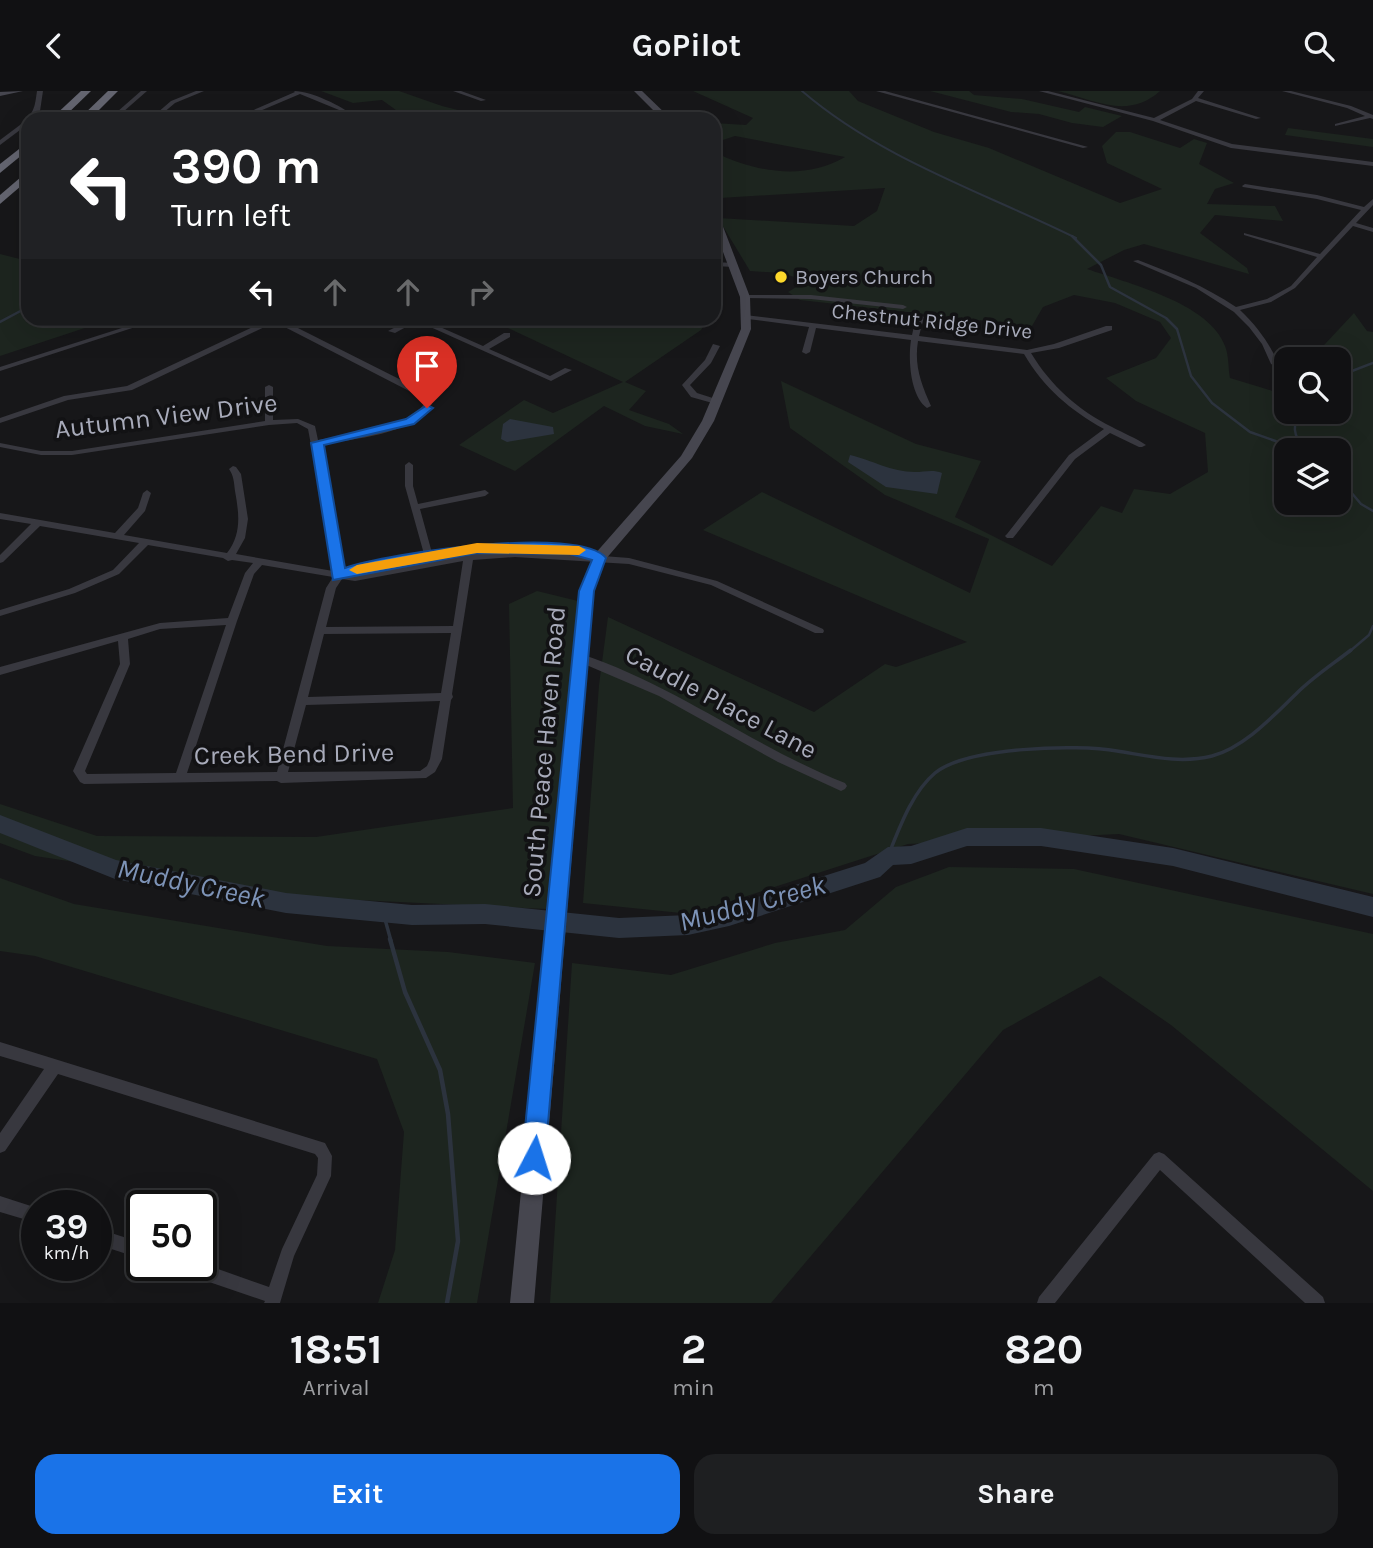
<!DOCTYPE html>
<style>
:root{--surface:#111113;--page:#1e1f21;--text:#f1f3f6;--muted:#9c9da0;--line:#303133;--accent:#1a73e8}
body{margin:0;font-family:Karla,sans-serif;background:var(--page);color:var(--text);height:100vh;display:flex;flex-direction:column;font-size:26px;white-space:nowrap}
*{box-sizing:border-box;margin:0}
p{font-size:23px;color:var(--muted)}
.icon{flex:none;width:38px;height:38px;fill:none;stroke:currentColor;stroke-width:2;stroke-linecap:round;stroke-linejoin:round}
.map{position:relative;height:1212px;overflow:hidden}
.side{display:flex;flex-direction:column;background:var(--surface);flex:1}
.side>*{flex:none}
.guide{position:absolute;left:21px;top:21px;width:700px;height:214px;border-radius:21px;box-shadow:0 7px 28px #0002,0 0 0 2px var(--line);background:#202124;color:#fff;overflow:hidden}
.controls{position:absolute;left:1274px;top:256px;display:grid;gap:14px}
.controls a{display:grid;place-items:center;width:77px;height:77px;border-radius:14px;background:var(--surface);box-shadow:0 7px 28px #0002,0 0 0 2px var(--line);font-size:35px}
.speed{position:absolute;left:21px;top:1099px;display:flex;gap:14px;font-size:35px;font-weight:700;text-align:center}
.speed>*{display:grid;place-content:center;width:91px;height:91px;border-radius:50%;background:var(--surface);box-shadow:0 7px 28px #0002,0 0 0 2px var(--line);line-height:1}
.speed small{font-size:18px;font-weight:400}
.speed .limit{border:4px solid #111;border-radius:10px;background:#fff;color:#111}
.pin{position:absolute;display:grid;place-items:center;width:60px;height:60px;color:#fff;margin:-72px -30px;border-radius:50% 50% 50% 0;rotate:-45deg;box-shadow:0 0 7px #0007}
.pin .icon{rotate:45deg}
.me{position:absolute;width:77px;margin:-38px;rotate:5deg;stroke-linejoin:round;filter:drop-shadow(0 0 5px #0008)}
.turn{display:flex;align-items:center;gap:24px;height:147px;padding:0 35px;font-size:32px}
.turn .icon{width:91px;height:91px;stroke-width:2.5}
.turn b{display:block;font-size:49px;line-height:60px}
.lanes{display:flex;align-items:center;height:66px;padding:0 35px;background:#0003;justify-content:center;gap:35px;direction:ltr}
.lanes .off{opacity:.35}
.eta{display:flex;justify-content:space-evenly;align-items:center;height:119px;text-align:center}
.eta b{font-size:42px;font-weight:700;line-height:49px}
.primary-button{display:flex;gap:14px;margin-top:auto;padding:14px 35px}
.primary-button a{flex:1;height:80px;border-radius:21px;background:var(--accent);color:#fff;font-size:28px;font-weight:700;line-height:80px;text-align:center}
.primary-button a+a{background:var(--page);color:var(--text)}
header{display:flex;justify-content:space-between;align-items:center;height:91px;padding:0 35px;background:var(--surface);font-size:32px;font-weight:700}
.map>svg:first-child{display:block}
</style>
<header><svg class="icon" aria-label="back" viewBox="0 0 24 24"><path d="M15 5l-7 7 7 7"/></svg>GoPilot<svg class="icon" aria-label="search" viewBox="0 0 24 24"><circle cx="10" cy="10" r="6"/><path d="M15 15l6 6"/></svg></header>
<div class="map">
<svg width="1373" height="1212" viewBox="0 0 1373 1212">
<rect width="100%" height="100%" fill="#171719"/>
<g fill="#1d251f" fill-rule="evenodd">
<path d="M321,0h78l43,15 52,13h-133l35,-9 -14,-10 -29,3z"/>
<path d="M693,0h156l9,10 76,31 55,16 131,55 42,-14 -55,-26 -5,-17 14,-14h14l50,16 14,-9 13,4 -8,21 35,19 -19,6 -8,15 68,2 8,15 -68,-6 -15,18 47,35 2,6 -105,-30 -20,6 -37,19c40,14 123,34 138,77 4,10 3,22 5,32l49,15 7,-8v26h53v-52h-28l43,-46 13,18 6,1v562l-254,-60 -211,10 -217,70 -108,-11 16,-218 9,-68 206,95 71,-48 11,3 71,-25 -264,-112 59,-38 208,101 19,-54 -104,-44 -95,-67 -9,-47 135,63 65,17 -26,56 97,49 49,-60 21,7 12,-24 36,5 38,-22 -3,-39 -69,-32 -30,-23 50,-20 15,-20 -11,-16 -45,-19 -41,-8 -31,12 -11,19 -232,-26 -12,-8 18,-11 -24,-8 -32,-2 -32,-53 136,8 23,-15 8,-23 -165,10 -6,-14v-32c41,20 90,29 131,5l-110,-21 -21,7v-20l32,2 7,-7zM1286,359h53v52h-53z"/>
<path d="M930,0h39l5,4 48,4 57,13 6,-5 37,9 -19,11 -31,-4 -33,-9 -28,-2z"/>
<path d="M1058,0h102c-32,29 -65,9 -102,0z"/>
<path d="M1288,37l85,11v8l-88,-12z"/>
<path d="M0,163l28,7v58h84l-112,37z"/>
<path d="M499,228h209l-7,11 -76,52 21,9 -17,19 40,14 14,10 -38,-8 -41,-20 -89,65 -56,-26 65,-45 29,13 70,-31 -130,-61z"/>
<path d="M537,500l41,10 -32,308 -231,-11 -280,-42 -35,-13v-39l97,32 219,1 197,-29 -4,-204z"/>
<path d="M949,776l125,2 299,65v257l-202,-166 -71,-49 -97,54 -232,273h-221l22,-340 99,12 104,-32 70,-13 51,-43z"/>
<path d="M0,787l74,26 253,42 121,6 87,11 -58,340h-99l17,-53 9,-118 -27,-73 -342,-103 -35,-5z"/>
</g>
<g fill="#2c333e">
<path d="M510,328l43,8 1,7 -47,8 -6,-3 2,-15z"/>
<path d="M850,364c22,5 41,17 65,17 9,0 18,-3 27,1l-5,21 -51,-7 -38,-25z"/>
</g>
<g fill="none" stroke-linecap="round" stroke-linejoin="round">
<path stroke="#2c333e" stroke-width="2" d="M802,0c79,68 181,101 274,147"/>
<g stroke="#2c333e" stroke-width="2.5">
<path d="M1072,145l29,29 9,22 56,31 11,11 14,47 21,27 38,29 51,18"/>
<path d="M0,231l28,-15"/>
<path d="M1339,285l34,-13"/>
<path d="M1305,320c-16,11 -11,26 0,39"/>
<path d="M1339,387l22,26 12,7"/>
<path d="M1349,561l20,-17 4,-9"/>
</g>
<g stroke="#2c333e" stroke-width="3.5">
<path d="M0,736l9,1"/>
<path d="M888,765c11,-27 24,-64 47,-83 32,-26 142,-29 182,-22 32,5 63,13 95,5 33,-9 61,-40 85,-63 16,-16 36,-29 54,-43"/>
<path d="M383,821l8,29"/>
</g>
<path stroke="#2c333e" stroke-width="4.5" d="M390,848l15,53 35,78 8,44 10,127 -11,62"/>
<path fill="#2c333e" fill-rule="evenodd" d="M0,724l116,45 170,33 126,12 73,-1 134,14 69,-3 41,-9 136,-43 23,-16 23,-1 56,-18h74l132,20 200,49v20l-200,-51 -132,-20h-74l-56,18 -18,1 -13,12 -151,49 -41,9 -69,3 -134,-14 -73,1 -126,-12 -171,-34 -115,-46z"/>
<g fill="#38383f" fill-rule="evenodd">
<path d="M37,0h6l-3,20 -7,8h-5v5l-28,21v-5l28,-21c7,-11 7,-14 9,-28z"/>
<path d="M141,0h6l-32,28h-6z"/>
<path d="M196,0h8l-29,12 -19,16h-6l21,-18z"/>
<path d="M294,0c17,0 48,15 61,26l-5,1 -11,-8 -39,-16 -59,25h-8l62,-27z"/>
<path d="M453,0h8l25,9 -5,1z"/>
<path d="M876,0h9l203,56 -5,1z"/>
<path d="M1039,0h9l106,27 38,-19 6,-8h6l-6,7 63,20 -5,1 -60,-18 -36,19 72,24 141,18v4l-142,-18 -78,-27z"/>
<path d="M1282,0h9l60,15 22,9v4l-3,-1 -35,8v-2l30,-8 -18,-8z"/>
<path d="M1245,93l72,11 47,12 9,-8v6l-17,18 17,5v4l-20,-6 -58,62 -24,14 -31,8c17,16 29,33 39,54l-4,2 -4,-2 -9,-20 -13,-17 -15,-15 -38,-24 -63,-27 5,-1c34,13 67,26 98,47l31,-8 24,-13 26,-29 -73,-22v-2l76,21 41,-44 -44,-11 -74,-12 -1,-1z"/>
<path d="M714,171l20,1 3,2 -3,2 -20,-1z"/>
<path d="M745,204h66l92,10 4,2 -4,2 -92,-10 -68,-1 -1,-1z"/>
<path d="M745,224l167,20 4,-18 4,-2 4,2 -5,19 108,14 27,-6 52,-18h6v4l-53,18 -28,5c20,33 47,57 81,74 11,6 24,11 34,18l-4,2h-3l-29,-14 -35,26 -62,79h-6l-2,-2 2,-2 62,-79 35,-26c-34,-19 -60,-41 -80,-75l-106,-13c-4,24 3,43 13,65l-4,2c-17,-12 -19,-49 -16,-68l-95,-12 -6,24 -4,2 -4,-2 7,-25 -61,-8h-3z"/>
<path d="M150,228h10l-160,52v-4z"/>
<path d="M270,228h10l139,70 13,15c-22,32 -77,34 -113,41l24,117v9l11,-4 70,-13 -19,-68v-21l4,-3 4,3v21l5,18 67,-14 4,3 -4,3 -65,13 12,44 34,-5 4,-2 3,1 49,-2 45,1 23,4 13,6 26,2 88,23 106,48 1,2 -1,2h-8l-104,-48 -82,-21 -114,-7 -42,3 -21,134 1,3 -2,3 -9,59 -7,13 -9,6 -145,5 -4,-2 -193,3 -4,-2 -7,-11 47,-107 -2,-23 -118,34v-8l160,-44 68,-5 17,-45 8,-10 -21,-3 -4,1 -5,-3 -75,-13 -29,29 -44,19 -75,23v-6l69,-21 44,-19 26,-27 -99,-17 -37,36 -3,1v-8l31,-31 -31,-5v-6l115,20 23,-25 5,-15 4,-3 4,3 -6,18 -21,24 103,18c15,-19 12,-40 8,-62 -1,-8 -1,-15 -6,-22l4,-3 3,1 5,7 7,45 -3,19 -9,16 97,17v-9l-25,-133 -11,-6 -28,2 -197,30h-31l-41,-8v-4l41,8h31l193,-30v-34l4,-2 4,2v33l25,-1 17,7 3,14c31,-6 87,-9 106,-36l-11,-11 -138,-71 -143,68 -64,10 -68,23v-5l64,-22 63,-10zM498,460c28,-1 60,-3 87,4l-70,-4 -41,3zM464,464l-30,5v-2zM425,469l1,2 -74,12zM463,470l-10,65 -127,1 10,-39 6,-9 13,2zM262,474l71,12 -7,11 -49,184 -90,1 50,-152 17,-47zM226,534l-50,148 -89,1 -2,-3 45,-107 -2,-25 32,-10zM451,542l-10,60 -133,4 16,-63zM440,610l-10,58 -3,7 -7,5 -132,1 18,-67z"/>
<path d="M411,228h11l61,27 21,-13h6v4l-21,12 61,27 15,-8 7,2 -21,11 -134,-60 -22,12 -7,-2z"/>
<path d="M713,253l7,2 -9,17 -21,22 7,8 22,7 1,2 -4,2 -25,-7 -9,-12 23,-25z"/>
<path d="M581,563c94,31 173,93 264,129l2,3 -2,3 -4,2 -63,-29 -119,-66 -82,-35 -1,-3 1,-3z"/>
<path d="M0,951l325,101 7,13 -1,20 -37,80 -14,47h-16l1,-2 -88,-30 -2,-6h26v-2l68,24 13,-38 35,-74 1,-17 -3,-4 -257,-80 -53,77 -5,2v-20l44,-64 -44,-13z"/>
<path d="M1159,1061l5,2 159,143 2,6h-20l-145,-133 -105,133h-18l2,-6 115,-143z"/>
<path d="M0,1105l37,12v15l-37,-11z"/>
<path d="M96,1137l46,15v16l-46,-15z"/>
</g>
<g fill="#46464f" fill-rule="evenodd">
<path d="M23,0l-23,5v-4z"/>
<path d="M634,0h8l29,28h-9z"/>
<path d="M714,122l5,3 31,81 1,32 -37,92 -22,37 -87,102 -11,32 -60,711h-24l70,-711 14,-37 87,-99 21,-35 39,-92 -1,-32 -26,-69z"/>
</g>
<g fill="#646570" fill-rule="evenodd">
<path d="M81,0h10l-29,28h-11z"/>
<path d="M108,0h10l-28,28h-11z"/>
<path d="M28,51v8l-28,23v-9z"/>
<path d="M28,80v9l-28,24v-9z"/>
</g>
</g>
<path fill="#1a73e8" stroke="#114b97" stroke-width="2" d="M427,314l6,3 -19,16 -90,21 21,123c41,-15 235,-43 261,-10l-12,33 -49,567 -4,8 -7,3 -8,-3 -4,-8 57,-567 13,-31 -22,-6 -93,-1 -144,27 -22,-137 95,-24z"/>
<path fill="#f59e0b" d="M477,452l102,3 7,4 -7,5 -102,-2 -120,21 -8,-4 8,-5z"/>
<circle fill="#fdd82b" stroke="#121214" stroke-width="2.5" cx="781" cy="186" r="7"/>
<g text-anchor="middle" dominant-baseline="central" stroke-width="7" stroke-linejoin="round" paint-order="stroke">
<g font-size="21" fill="#a8abba" stroke="#121214" text-anchor="start">
<text x="795" y="186">Boyers Church</text>
</g>
<g font-size="21" fill="#a8abba" stroke="#121214">
<text transform="translate(932 230) rotate(6)">Chestnut Ridge Drive</text>
</g>
<g font-size="26" fill="#a8abba" stroke="#121214">
<text transform="translate(166 325) rotate(-7)">Autumn View Drive</text>
<text transform="translate(721 611) rotate(28)">Caudle Place Lane</text>
<text transform="translate(544 661) rotate(-85)">South Peace Haven Road</text>
<text transform="translate(294 663) rotate(-1)">Creek Bend Drive</text>
</g>
<g font-size="28" font-style="italic" fill="#7d93b7" stroke="#121214">
<text transform="translate(191 792) rotate(12)">Muddy Creek</text>
<text transform="translate(752 812) rotate(-15)">Muddy Creek</text>
</g>
</g>
</svg>
<div class="controls">
<a><svg class="icon" aria-label="search" viewBox="0 0 24 24"><circle cx="10" cy="10" r="6"/><path d="M15 15l6 6"/></svg></a>
<a><svg class="icon" aria-label="layers" viewBox="0 0 24 24"><path d="M12 4l9 5-9 5-9-5zM3 14l9 5 9-5"/></svg></a>
</div>
<div class="speed"><div>39<small>km/h</small></div><div class="limit">50</div></div>
<div class="pin" style="left:427px;top:317px;background:#d93025"><svg class="icon" aria-label="arrive" viewBox="0 0 24 24"><path d="M6 21V4h12l-3 4 3 4H6"/></svg></div>
<svg class="me" style="left:534px;top:1067px" viewBox="-20 -20 40 40"><circle r="19" fill="#fff"/><path d="M0-13L10 11 0 6-10 11z" fill="#1a73e8"/></svg>
<div class="guide">
<div class="turn"><svg class="icon" aria-label="left" viewBox="0 0 24 24"><path d="M17 20v-9H6M10 6l-5 5 5 5"/></svg><div><b>390 m</b>Turn left</div></div>
<div class="lanes"><svg class="icon" aria-label="left" viewBox="0 0 24 24"><path d="M17 20v-9H6M10 6l-5 5 5 5"/></svg><svg class="icon off" aria-label="ahead" viewBox="0 0 24 24"><path d="M12 20V5M6 11l6-6 6 6"/></svg><svg class="icon off" aria-label="ahead" viewBox="0 0 24 24"><path d="M12 20V5M6 11l6-6 6 6"/></svg><svg class="icon off" aria-label="right" viewBox="0 0 24 24"><path d="M7 20v-9h11M14 6l5 5-5 5"/></svg></div>
</div>
</div>
<section class="side">
<div class="eta">
<div><b>18:51</b><p>Arrival</p></div>
<div><b>2</b><p>min</p></div>
<div><b>820</b><p>m</p></div>
</div>
<div class="primary-button"><a>Exit</a><a>Share</a></div>
</section>
